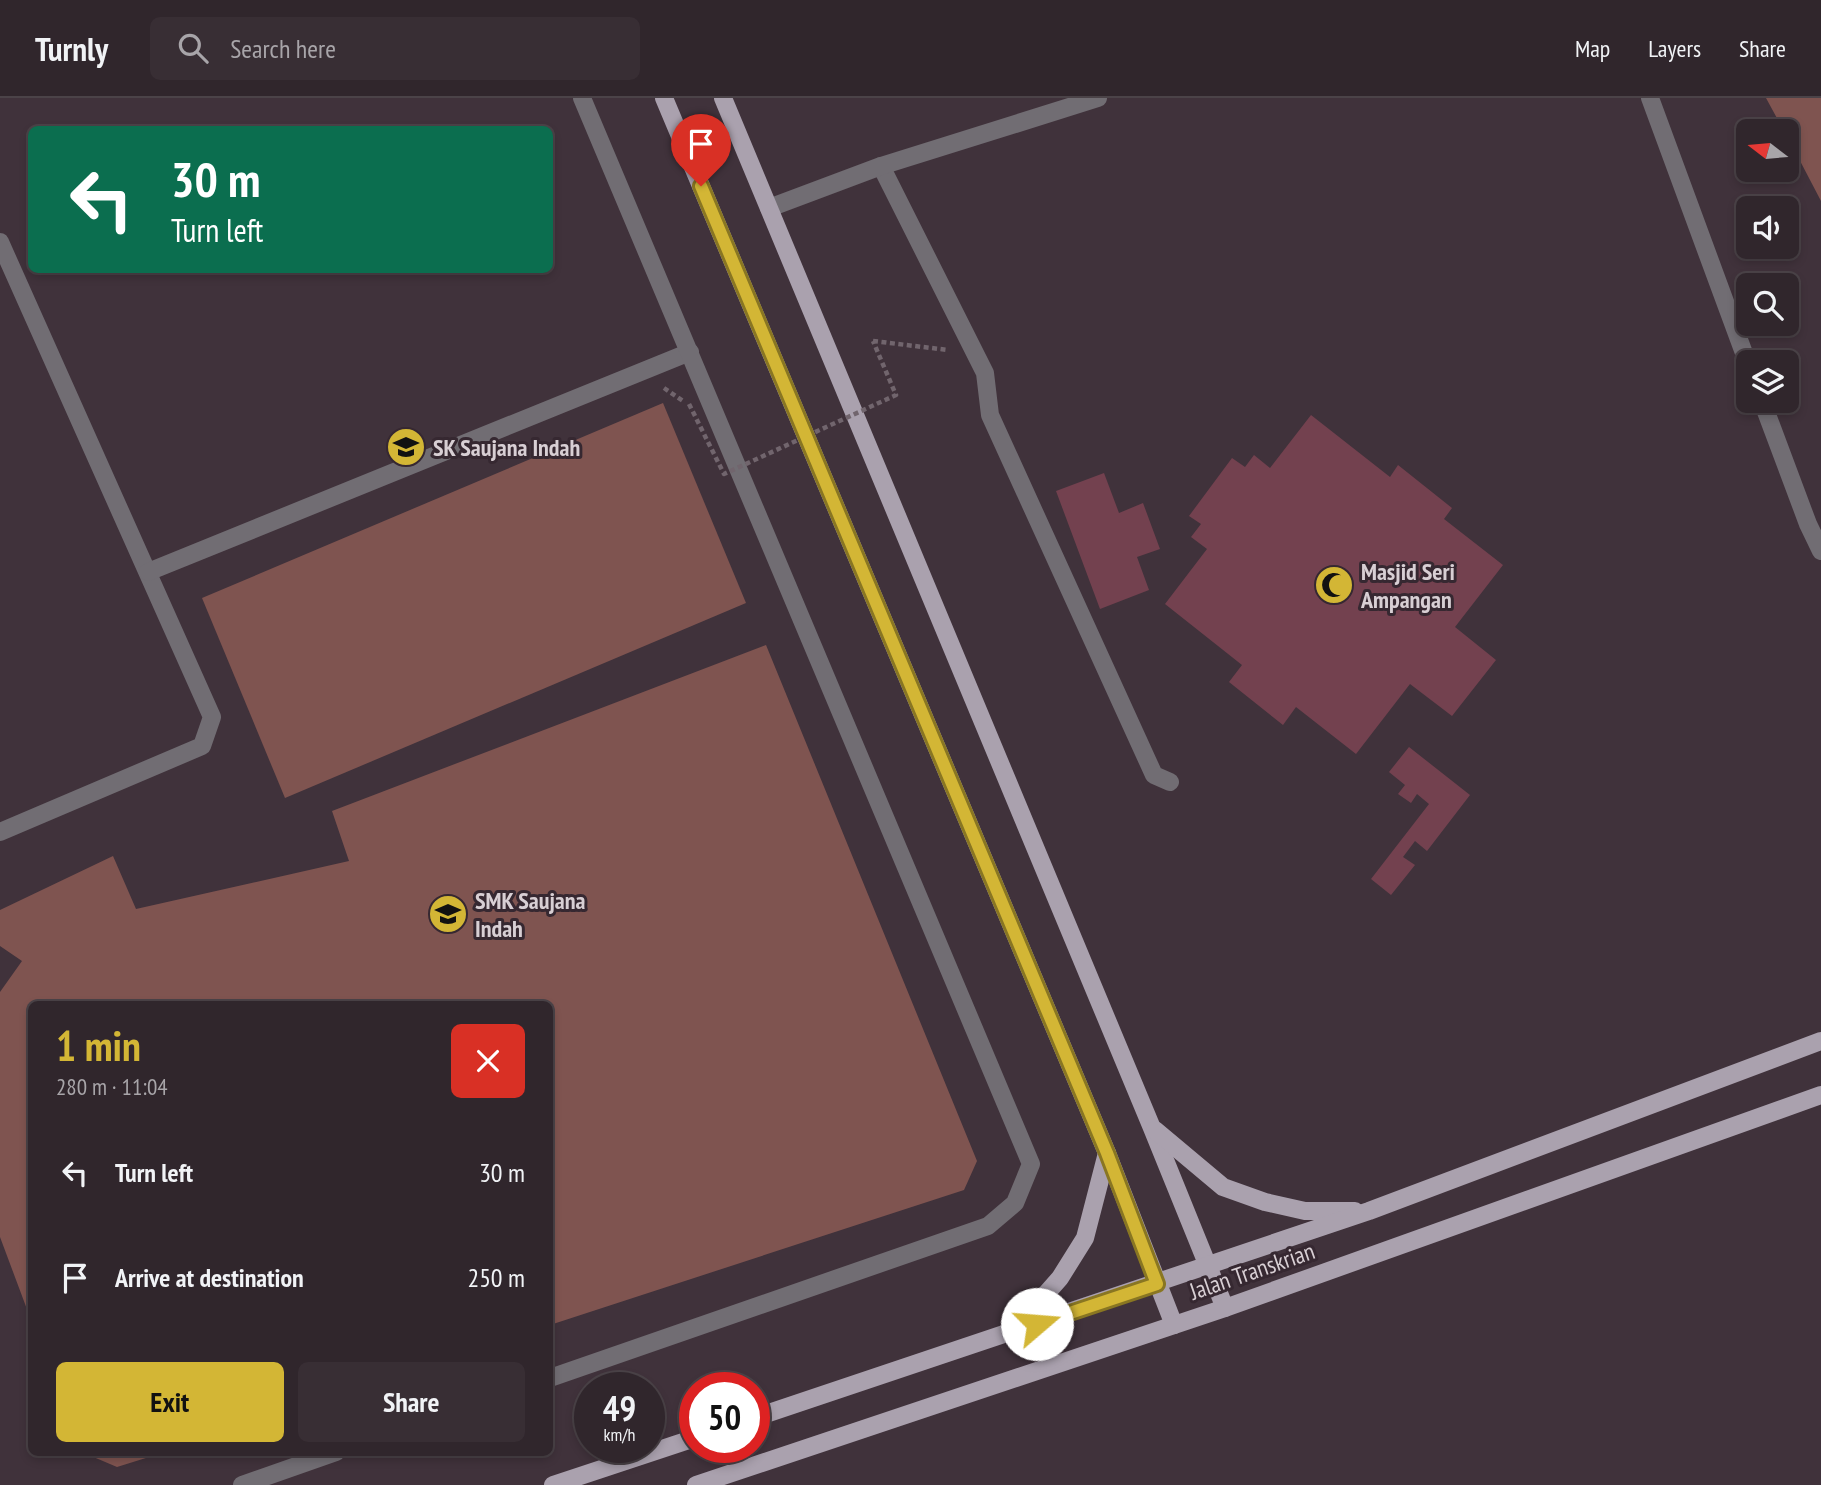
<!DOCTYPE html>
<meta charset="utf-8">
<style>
:root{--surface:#30262c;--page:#382e34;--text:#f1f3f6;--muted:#a8a5a9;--line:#4b4348;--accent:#d3b635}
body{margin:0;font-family:"PT Sans Narrow",sans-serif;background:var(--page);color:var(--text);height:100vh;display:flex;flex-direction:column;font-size:26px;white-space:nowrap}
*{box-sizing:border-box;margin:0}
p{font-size:23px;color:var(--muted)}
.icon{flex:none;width:38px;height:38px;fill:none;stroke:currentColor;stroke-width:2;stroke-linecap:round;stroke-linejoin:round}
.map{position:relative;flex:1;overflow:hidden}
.side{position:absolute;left:28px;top:903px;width:525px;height:455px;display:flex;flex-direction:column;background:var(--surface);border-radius:10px;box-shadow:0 4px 10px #0003,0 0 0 2px var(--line)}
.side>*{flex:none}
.top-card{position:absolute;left:28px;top:28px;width:525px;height:147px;border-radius:10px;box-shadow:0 4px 10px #0003,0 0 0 2px var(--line);background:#0b6e4f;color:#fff;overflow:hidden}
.needle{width:46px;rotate:286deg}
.fabs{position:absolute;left:1736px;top:21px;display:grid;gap:14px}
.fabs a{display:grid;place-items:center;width:63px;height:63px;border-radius:10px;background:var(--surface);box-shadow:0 4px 10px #0003,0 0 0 2px var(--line);font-size:35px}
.speed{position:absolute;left:574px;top:1274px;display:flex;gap:14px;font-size:35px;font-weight:700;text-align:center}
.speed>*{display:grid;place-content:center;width:91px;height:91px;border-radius:50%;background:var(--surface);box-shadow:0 4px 10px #0003,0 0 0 2px var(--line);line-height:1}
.speed small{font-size:18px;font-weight:400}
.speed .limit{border:10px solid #d22;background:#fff;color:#111}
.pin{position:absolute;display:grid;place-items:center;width:60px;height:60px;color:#fff;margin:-72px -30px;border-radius:50% 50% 50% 0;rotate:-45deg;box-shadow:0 0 7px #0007}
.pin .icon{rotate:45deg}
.me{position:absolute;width:77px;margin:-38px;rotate:72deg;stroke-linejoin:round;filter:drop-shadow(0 0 5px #0008)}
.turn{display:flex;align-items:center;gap:24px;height:147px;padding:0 28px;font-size:32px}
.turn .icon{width:91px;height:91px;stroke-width:2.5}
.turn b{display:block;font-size:49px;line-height:60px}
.round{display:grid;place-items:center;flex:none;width:74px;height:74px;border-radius:10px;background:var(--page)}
.head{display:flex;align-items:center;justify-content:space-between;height:119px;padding:0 28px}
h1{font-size:42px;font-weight:600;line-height:52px;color:var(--accent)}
.primary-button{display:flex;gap:14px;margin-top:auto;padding:14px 28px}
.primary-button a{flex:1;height:80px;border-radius:10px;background:var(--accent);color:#111;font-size:28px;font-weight:600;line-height:80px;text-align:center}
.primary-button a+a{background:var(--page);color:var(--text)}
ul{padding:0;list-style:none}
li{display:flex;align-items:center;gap:21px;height:105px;padding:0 28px}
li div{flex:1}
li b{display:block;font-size:26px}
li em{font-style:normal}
header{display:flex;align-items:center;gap:42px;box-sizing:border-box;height:98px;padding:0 35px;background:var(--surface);border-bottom:2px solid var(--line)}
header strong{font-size:33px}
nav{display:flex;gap:38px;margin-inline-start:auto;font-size:24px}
.search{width:490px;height:63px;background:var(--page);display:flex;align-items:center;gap:18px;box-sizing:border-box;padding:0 24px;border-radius:10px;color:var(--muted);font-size:26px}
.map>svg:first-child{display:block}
</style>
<header>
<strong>Turnly</strong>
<div class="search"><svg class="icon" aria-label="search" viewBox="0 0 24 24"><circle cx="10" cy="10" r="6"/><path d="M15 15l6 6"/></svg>Search here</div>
<nav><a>Map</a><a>Layers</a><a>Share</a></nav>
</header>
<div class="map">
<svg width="1821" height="1387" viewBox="0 0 1821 1387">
<rect width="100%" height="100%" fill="#40323b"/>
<g fill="#7f5450">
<path d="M1766,0h55v103l-34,-65v-5h-3z"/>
<path d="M663,305l83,200 -461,195 -83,-200z"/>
<path d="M766,547l211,516 -13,29 -414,135v-321h-518l-1,316 -31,-83v-245l22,-31 -22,-15v-36l113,-54 23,53 213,-48 -17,-50z"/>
<path d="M84,1355v-1l78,1 -45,14z"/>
</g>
<g fill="#73414f">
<path d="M1311,317l79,62 8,-12 54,43 -8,11 59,46 -48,62 41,33 -44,56 -42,-32 -54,70 -60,-47 -13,18 -54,-43 13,-17 -77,-61 42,-55 -16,-12 10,-13 -12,-8 43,-58 13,9 9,-12 16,13z"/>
<path d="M1104,375l15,40 24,-10 17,46 -23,8 12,33 -49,19 -44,-118z"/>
<path d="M1409,649l61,48 -43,56 -12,-10 -12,16 12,8 -24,30 -20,-16 58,-75 -12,-10 -6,9 -13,-9 7,-9 -16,-13z"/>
</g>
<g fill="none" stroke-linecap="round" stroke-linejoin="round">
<g stroke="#71656d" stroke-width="4.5" stroke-dasharray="5 3.5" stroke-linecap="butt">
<path d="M873,243l75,9"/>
<path d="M664,290l19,13"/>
</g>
<g stroke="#716d73" stroke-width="18">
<path d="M1650,0l98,266"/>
<path d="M881,68l104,207 5,42 164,360 16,7"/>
<path d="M769,110l112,-42 217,-68"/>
<path d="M0,144l212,475 -10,29 -202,86"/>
<path d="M1762,303l46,123 13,27"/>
<path d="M148,474l542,-220"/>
<path d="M550,1280l438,-152 27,-23 16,-39 -449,-1066"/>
<path d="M242,1387l94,-33"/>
</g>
<g stroke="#aaa1ae" stroke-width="18">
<path d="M664,0l443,1055 67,172"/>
<path d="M723,0l429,1030 73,180"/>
<path d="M1155,1032l68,57 42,15 40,9h50"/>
<path d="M1015,1231l45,-51 25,-40 22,-85"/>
<path d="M754,1320l615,-207 452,-170"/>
<path d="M553,1387l142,-47"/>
<path d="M696,1387l529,-177 596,-213"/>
</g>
<path stroke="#71656d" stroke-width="4.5" stroke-dasharray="5 3.5" stroke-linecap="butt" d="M689,306l35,70 172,-79 -23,-54"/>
</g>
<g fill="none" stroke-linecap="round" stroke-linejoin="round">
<defs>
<path id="route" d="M701,88l406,967 50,131 -120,40"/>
</defs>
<use href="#route" stroke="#897622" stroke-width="18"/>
<use href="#route" stroke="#d3b635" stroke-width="12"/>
</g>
<defs>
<symbol id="school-disc" viewBox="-11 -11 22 22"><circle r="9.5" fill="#d3b635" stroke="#362831"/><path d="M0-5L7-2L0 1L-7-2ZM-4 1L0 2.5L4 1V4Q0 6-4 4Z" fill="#111"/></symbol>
<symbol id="mosque-disc" viewBox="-11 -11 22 22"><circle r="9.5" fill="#d3b635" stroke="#362831"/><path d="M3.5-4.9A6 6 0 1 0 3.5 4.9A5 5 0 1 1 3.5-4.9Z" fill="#111"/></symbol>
</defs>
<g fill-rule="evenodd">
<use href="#school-disc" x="384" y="327" width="44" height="44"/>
<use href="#mosque-disc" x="1312" y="465" width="44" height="44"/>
<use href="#school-disc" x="426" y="794" width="44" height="44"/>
</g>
<g text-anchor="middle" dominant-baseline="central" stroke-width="6" stroke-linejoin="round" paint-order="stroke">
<g font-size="24" font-weight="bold" fill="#d8cfd4" stroke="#362831" text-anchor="start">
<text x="433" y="349">SK Saujana Indah</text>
<text x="1361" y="473">Masjid Seri<tspan x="1361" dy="28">Ampangan</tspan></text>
<text x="475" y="802">SMK Saujana<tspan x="475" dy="28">Indah</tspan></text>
</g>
<g font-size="24" fill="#d8cfd4" stroke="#362831">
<text transform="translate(1252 1173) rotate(-19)">Jalan Transkrian</text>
</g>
</g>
</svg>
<div class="fabs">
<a><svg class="needle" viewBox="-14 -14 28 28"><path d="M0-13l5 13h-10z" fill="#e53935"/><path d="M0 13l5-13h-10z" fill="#a8a5a9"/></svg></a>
<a><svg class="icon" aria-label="sound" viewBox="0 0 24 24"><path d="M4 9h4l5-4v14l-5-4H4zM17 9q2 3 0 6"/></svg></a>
<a><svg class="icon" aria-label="search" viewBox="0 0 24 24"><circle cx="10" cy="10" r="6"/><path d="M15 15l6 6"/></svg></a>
<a><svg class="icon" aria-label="layers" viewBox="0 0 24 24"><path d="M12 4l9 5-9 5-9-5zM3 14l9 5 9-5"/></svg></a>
</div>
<div class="speed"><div>49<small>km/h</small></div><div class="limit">50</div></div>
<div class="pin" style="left:701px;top:88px;background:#d93025"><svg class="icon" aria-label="arrive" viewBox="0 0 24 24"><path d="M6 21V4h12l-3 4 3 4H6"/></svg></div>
<svg class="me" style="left:1037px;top:1226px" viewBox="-20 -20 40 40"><circle r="19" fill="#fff"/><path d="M0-13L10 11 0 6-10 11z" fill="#d3b635"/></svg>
<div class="top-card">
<div class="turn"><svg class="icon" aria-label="left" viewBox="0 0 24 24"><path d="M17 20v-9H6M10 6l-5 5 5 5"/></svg><div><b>30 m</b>Turn left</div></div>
</div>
<section class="side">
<div class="head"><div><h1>1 min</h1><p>280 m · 11:04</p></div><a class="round" style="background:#d93025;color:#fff"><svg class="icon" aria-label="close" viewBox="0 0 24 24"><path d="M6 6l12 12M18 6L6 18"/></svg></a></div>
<ul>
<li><svg class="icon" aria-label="left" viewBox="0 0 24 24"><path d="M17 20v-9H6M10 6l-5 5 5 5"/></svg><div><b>Turn left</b></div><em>30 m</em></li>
<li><svg class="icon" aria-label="arrive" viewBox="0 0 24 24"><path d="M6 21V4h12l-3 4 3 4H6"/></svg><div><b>Arrive at destination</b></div><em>250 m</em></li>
</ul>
<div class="primary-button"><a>Exit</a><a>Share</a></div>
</section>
</div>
